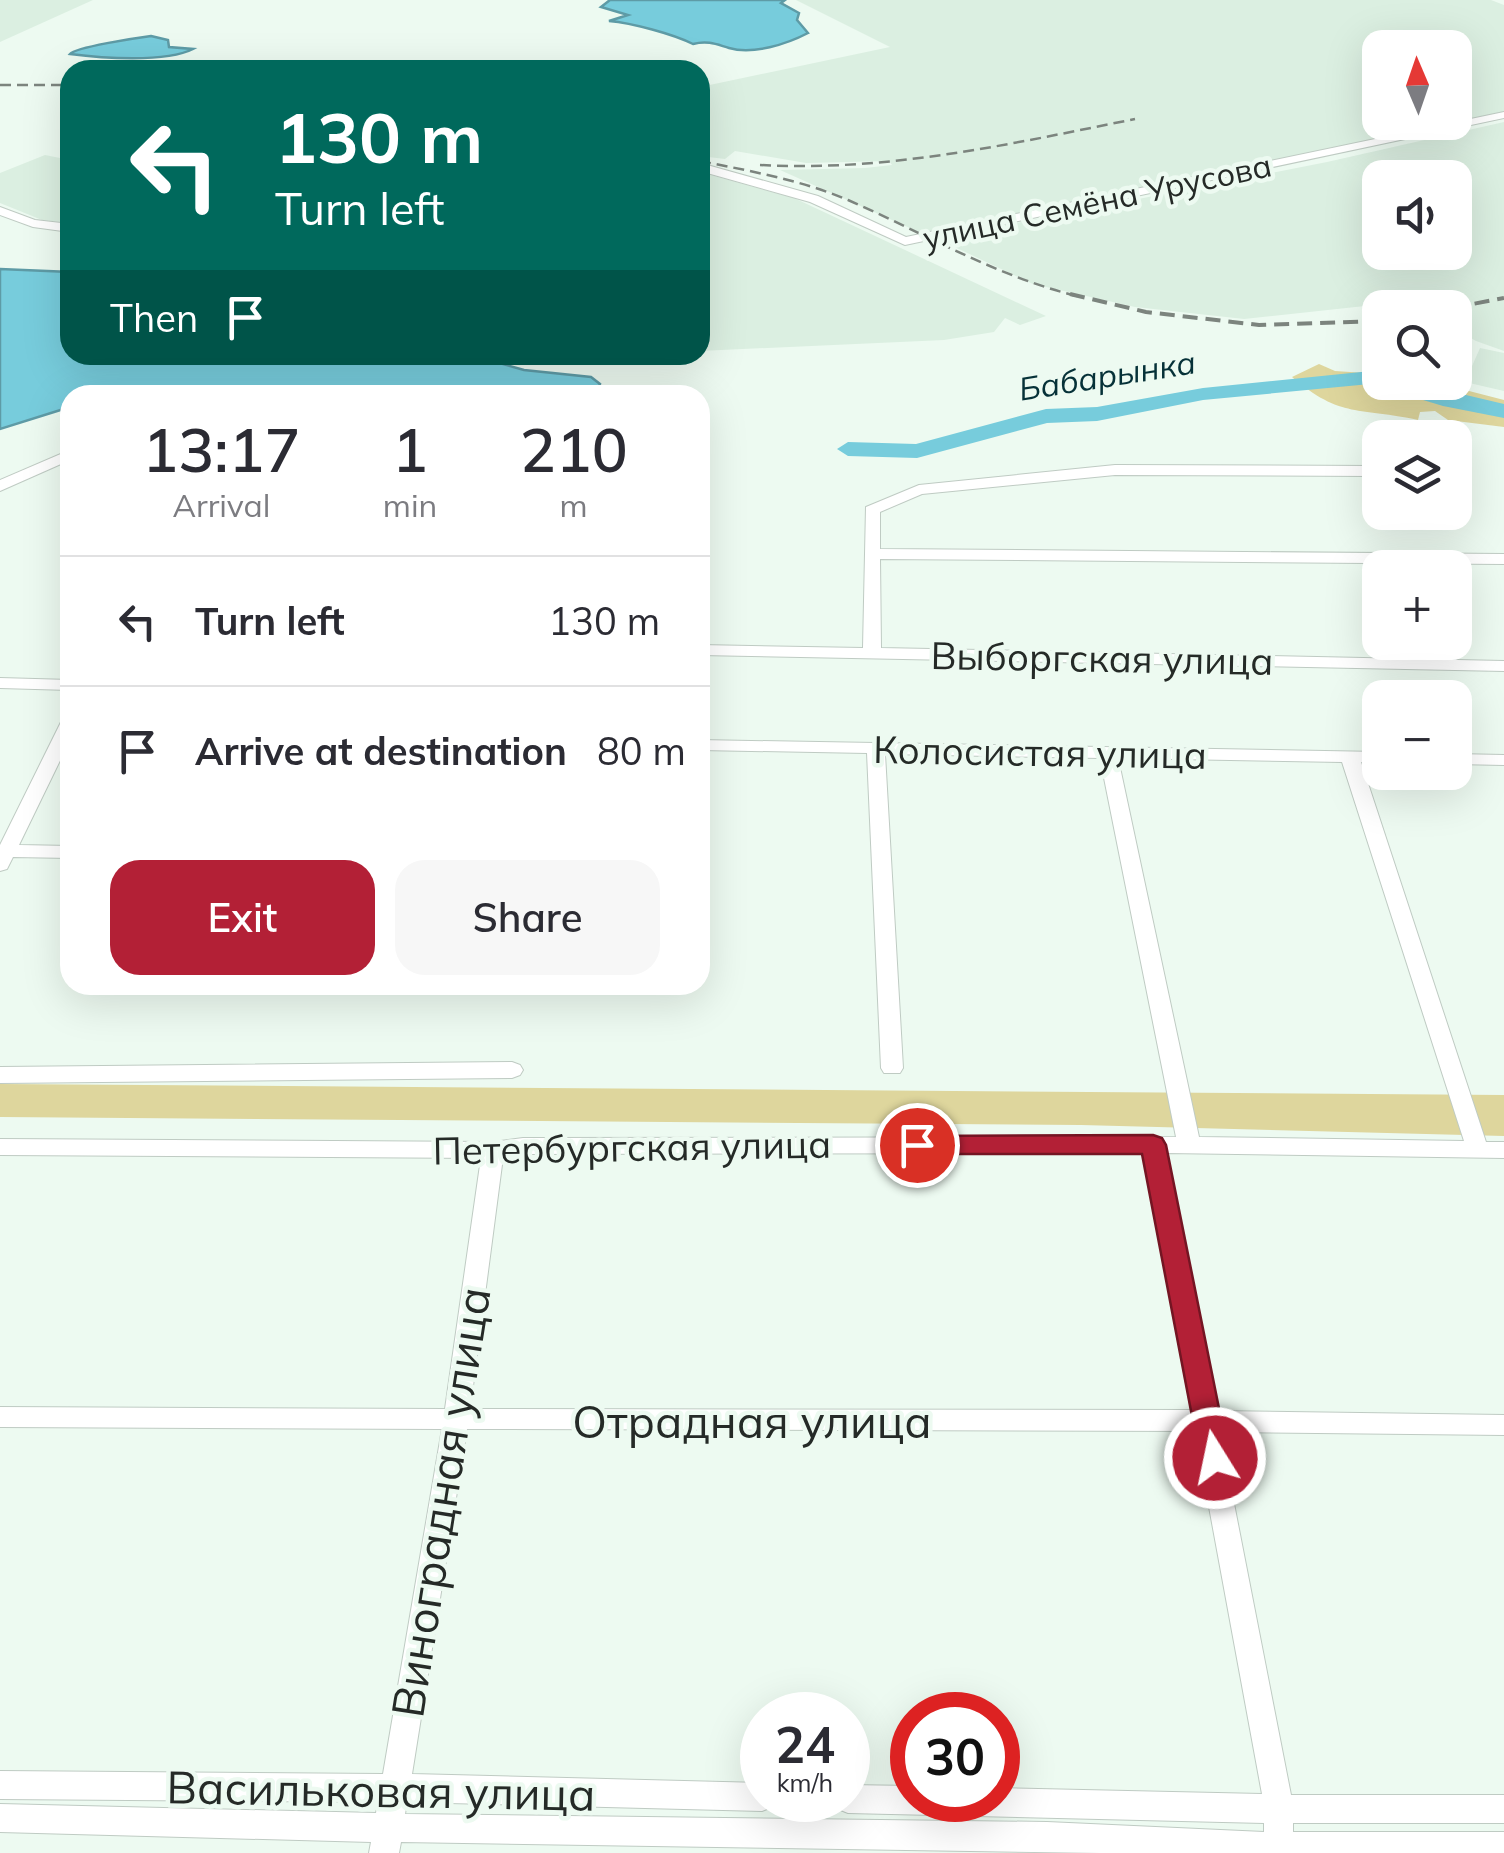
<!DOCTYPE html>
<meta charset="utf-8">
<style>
:root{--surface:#fff;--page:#f7f7f7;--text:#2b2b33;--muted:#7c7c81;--line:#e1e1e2;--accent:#b32036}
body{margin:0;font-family:Mulish,sans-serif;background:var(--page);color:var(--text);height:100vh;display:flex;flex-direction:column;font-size:38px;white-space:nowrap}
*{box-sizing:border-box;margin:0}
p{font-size:32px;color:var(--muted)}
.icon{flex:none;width:55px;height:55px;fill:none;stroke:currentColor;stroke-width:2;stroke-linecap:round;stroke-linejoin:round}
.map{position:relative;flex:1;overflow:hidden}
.drawer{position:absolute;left:60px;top:385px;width:650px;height:610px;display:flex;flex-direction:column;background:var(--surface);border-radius:30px;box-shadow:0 10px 40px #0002}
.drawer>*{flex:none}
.guide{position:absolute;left:60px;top:60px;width:650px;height:305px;border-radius:30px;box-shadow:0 10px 40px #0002;background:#00695c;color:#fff;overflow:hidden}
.needle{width:65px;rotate:358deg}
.tools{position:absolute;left:1362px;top:30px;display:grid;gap:20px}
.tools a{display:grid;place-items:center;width:110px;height:110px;border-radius:20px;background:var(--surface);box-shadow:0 10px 40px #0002;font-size:50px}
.speed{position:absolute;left:740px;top:1692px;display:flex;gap:20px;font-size:50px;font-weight:700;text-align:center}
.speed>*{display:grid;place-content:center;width:130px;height:130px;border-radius:50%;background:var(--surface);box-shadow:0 10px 40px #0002;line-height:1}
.speed small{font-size:25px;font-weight:400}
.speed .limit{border:15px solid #d22;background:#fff;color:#111}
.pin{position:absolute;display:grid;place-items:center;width:85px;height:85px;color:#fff;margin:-42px;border:5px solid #fff;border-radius:50%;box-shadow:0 2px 10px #0007}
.me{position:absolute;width:110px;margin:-55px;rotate:350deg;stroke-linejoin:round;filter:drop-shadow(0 0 8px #0008)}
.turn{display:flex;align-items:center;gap:35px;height:210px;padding:0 50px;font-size:45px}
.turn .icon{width:130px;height:130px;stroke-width:2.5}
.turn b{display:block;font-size:70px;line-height:85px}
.then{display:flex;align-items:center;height:95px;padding:0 50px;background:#0003;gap:20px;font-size:38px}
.eta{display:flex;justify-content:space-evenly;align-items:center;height:170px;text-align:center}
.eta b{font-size:60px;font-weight:600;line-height:70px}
.cta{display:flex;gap:20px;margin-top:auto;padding:20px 50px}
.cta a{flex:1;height:115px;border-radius:30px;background:var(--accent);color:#fff;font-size:40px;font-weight:600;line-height:115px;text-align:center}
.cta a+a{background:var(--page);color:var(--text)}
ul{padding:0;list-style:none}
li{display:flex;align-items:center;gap:30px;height:130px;padding:0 50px;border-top:2px solid var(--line)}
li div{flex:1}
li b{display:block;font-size:38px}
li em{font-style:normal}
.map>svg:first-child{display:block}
</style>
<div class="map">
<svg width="1504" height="1853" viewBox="0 0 1504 1853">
<rect width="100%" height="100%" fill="#edfaf1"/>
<g fill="#dbefe1" fill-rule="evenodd">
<path d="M0,0h93l-93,42z"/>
<path d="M796,0h695l13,5v107l-49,10v-74h-75v74l74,1 -533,110 -141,-63 85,-2 27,-3 -3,-4 -83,2 -71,-12 -10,8 -25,-3v-69l190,-40z"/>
<path d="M1504,122v229l-28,-10 -21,-12v-21l-34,-1 -10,-6 -167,18 -109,-12 -102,-23 -89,-42 51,-15 332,-65zM1380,178h75v74h-75z"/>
<path d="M45,155l25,5v63l-28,-3 -42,-17v-30z"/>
<path d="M700,172l94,26 252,118 -26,9 -15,-7 -11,14 -50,8 -244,11z"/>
<path d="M1480,348l24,5v38l-39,-9z"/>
</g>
<g fill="#ded69d">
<path d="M1319,364l16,7 45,3v8l58,1 66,17v27l-56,-7 -13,-9 -15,1 -2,8c-58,-13 -77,-1 -126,-43z"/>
<path d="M0,1084l1504,11v41l-423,-11 -1081,-8z"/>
</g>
<g fill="#77ccdc" stroke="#5e9ba6" stroke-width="2.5">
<path d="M610,0h175l-4,3 18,10 -2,7 11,13c-21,11 -55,22 -79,15 -11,-3 -20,-8 -36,-4 -20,-10 -61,-21 -84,-23l19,-6 -27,-8z"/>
<path d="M151,36l17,4 1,7 24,2c-27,14 -93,9 -123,5 6,-7 66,-16 81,-18z"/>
<path d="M0,269l70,3v83h401l53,15 67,7 9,7 -4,11h-526v12l-70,22z"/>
</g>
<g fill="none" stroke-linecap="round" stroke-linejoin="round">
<path fill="#77ccdc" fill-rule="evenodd" d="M1371,371l9,2v9h31l93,22v14l-61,-12 -73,-22 -167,16 -106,21 -50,2 -130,35 -69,-2 -11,-7 11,-7 68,2 130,-35 51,-2 106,-19z"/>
<defs>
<g id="minor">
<path d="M1504,112v6l-599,127 -95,-43 -110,-31v-8l118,33 88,41z"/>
<path d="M0,207l35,13 35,4v8l-37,-5 -33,-12z"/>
<path d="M70,450v10l-70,31v-11z"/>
<path d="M1115,465l258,1 7,6 -7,4 -258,-1 -193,19 -42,18v37l624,5v10l-624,-5 1,89 623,13v10l-804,-16v-10l163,3 3,-141 53,-22z"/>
<path d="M0,678l70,2v10l-70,-2z"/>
<path d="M70,717v23l-51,105 51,1v12l-57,-1 -6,12 -7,2v-26l61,-123z"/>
<path d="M700,740l680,12v10h-19l125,380h18v16l-338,-5 50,258 288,4v20l-284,-3 71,363h213v28h-211v9h211v21h-404l-699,-11 -2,11h-30l2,-11 -371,-10v-28l376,9 2,-11 -378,-3v-28l383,3 59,-345 -442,-2v-20l445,2 36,-251 -481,-3v-16l493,3 30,-4 653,-1 -76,-379 -215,-4 18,314 -3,5h-16l-3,-5 -14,-315 -167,-3zM1118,758l224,4 122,379 -265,-4zM1143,1153l48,257 -721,-1 33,-252 20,-3zM467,1429l728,2 67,363 -264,-6v12h-86v-14l-64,-1v15h-14l4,9 10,4 416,10v9l-217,-10 -642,-8 2,-12 355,9 10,-4 3,-7h-13v-17l-350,-9z"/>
<path d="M1455,754l49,1v10l-49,-1z"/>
<path d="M512,1062l8,3 3,5 -3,5 -8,3 -512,5v-16z"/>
</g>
</defs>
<use href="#minor" stroke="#bfcbc3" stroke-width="2"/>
<use href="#minor" fill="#fff" fill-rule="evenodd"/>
<g stroke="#7c847e" stroke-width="2.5" stroke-dasharray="11 6" stroke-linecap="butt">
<path d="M0,85h70"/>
<path d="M700,161c50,10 101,19 148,39 78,34 149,77 233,97"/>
<path d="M760,165c128,7 250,-21 375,-46"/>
</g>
<g stroke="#7c847e" stroke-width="4" stroke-dasharray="15 8" stroke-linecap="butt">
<path d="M1070,294l76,18 113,13 121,-4"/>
<path d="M1452,308l52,-10"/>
</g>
</g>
<path fill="#b32036" stroke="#741523" stroke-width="2.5" d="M1153,1135l9,3 4,7 63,313 -4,9 -10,4 -11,-4 -4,-9 -58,-304h-225l-9,-2 -4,-7 4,-7 9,-2z"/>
<g text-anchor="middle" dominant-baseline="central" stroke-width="9" stroke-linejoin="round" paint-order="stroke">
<g font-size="32" fill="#252a27" stroke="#edfaf1">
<text transform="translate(1097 201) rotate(-12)">улица Семёна Урусова</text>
</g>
<g font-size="32" font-style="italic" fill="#063138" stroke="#edfaf1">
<text transform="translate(1107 375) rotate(-9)">Бабарынка</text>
</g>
<g font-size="38" fill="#252a27" stroke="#edfaf1">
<text transform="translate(1102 658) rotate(1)">Выборгская улица</text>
<text transform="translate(1040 752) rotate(1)">Колосистая улица</text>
<text transform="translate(632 1147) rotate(-1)">Петербургская улица</text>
</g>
<g font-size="45" fill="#252a27" stroke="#edfaf1">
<text x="752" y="1421">Отрадная улица</text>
<text transform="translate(440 1502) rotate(-81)">Виноградная улица</text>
<text transform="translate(381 1790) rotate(1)">Васильковая улица</text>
</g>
</g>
</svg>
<div class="tools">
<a><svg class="needle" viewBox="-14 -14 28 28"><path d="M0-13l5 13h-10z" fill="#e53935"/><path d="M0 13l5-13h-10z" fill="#7c7c81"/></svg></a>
<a><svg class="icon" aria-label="sound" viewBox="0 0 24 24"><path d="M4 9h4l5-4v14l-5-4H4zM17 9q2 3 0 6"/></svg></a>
<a><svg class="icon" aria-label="search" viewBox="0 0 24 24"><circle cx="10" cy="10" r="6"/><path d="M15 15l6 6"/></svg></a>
<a><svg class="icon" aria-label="layers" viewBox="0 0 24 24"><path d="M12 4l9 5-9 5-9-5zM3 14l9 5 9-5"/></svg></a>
<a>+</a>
<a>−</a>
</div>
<div class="speed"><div>24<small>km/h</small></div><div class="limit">30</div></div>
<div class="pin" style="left:917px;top:1145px;background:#d93025"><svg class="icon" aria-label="arrive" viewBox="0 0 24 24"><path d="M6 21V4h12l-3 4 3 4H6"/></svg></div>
<svg class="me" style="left:1215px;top:1458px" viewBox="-20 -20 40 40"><circle r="17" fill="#b32036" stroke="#fff" stroke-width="3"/><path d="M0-11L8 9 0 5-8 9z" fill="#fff"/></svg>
<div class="guide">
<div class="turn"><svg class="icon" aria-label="left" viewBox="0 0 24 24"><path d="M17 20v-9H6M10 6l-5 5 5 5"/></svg><div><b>130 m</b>Turn left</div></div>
<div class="then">Then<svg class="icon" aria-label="arrive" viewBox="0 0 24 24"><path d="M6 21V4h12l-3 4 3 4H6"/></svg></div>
</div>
<section class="drawer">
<div class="eta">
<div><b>13:17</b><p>Arrival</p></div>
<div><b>1</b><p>min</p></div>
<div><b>210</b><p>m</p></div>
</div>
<ul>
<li><svg class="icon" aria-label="left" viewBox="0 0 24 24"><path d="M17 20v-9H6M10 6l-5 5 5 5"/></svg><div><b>Turn left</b></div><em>130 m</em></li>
<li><svg class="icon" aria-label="arrive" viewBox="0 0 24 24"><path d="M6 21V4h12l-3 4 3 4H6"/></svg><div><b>Arrive at destination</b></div><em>80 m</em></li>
</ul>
<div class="cta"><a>Exit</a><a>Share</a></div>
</section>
</div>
